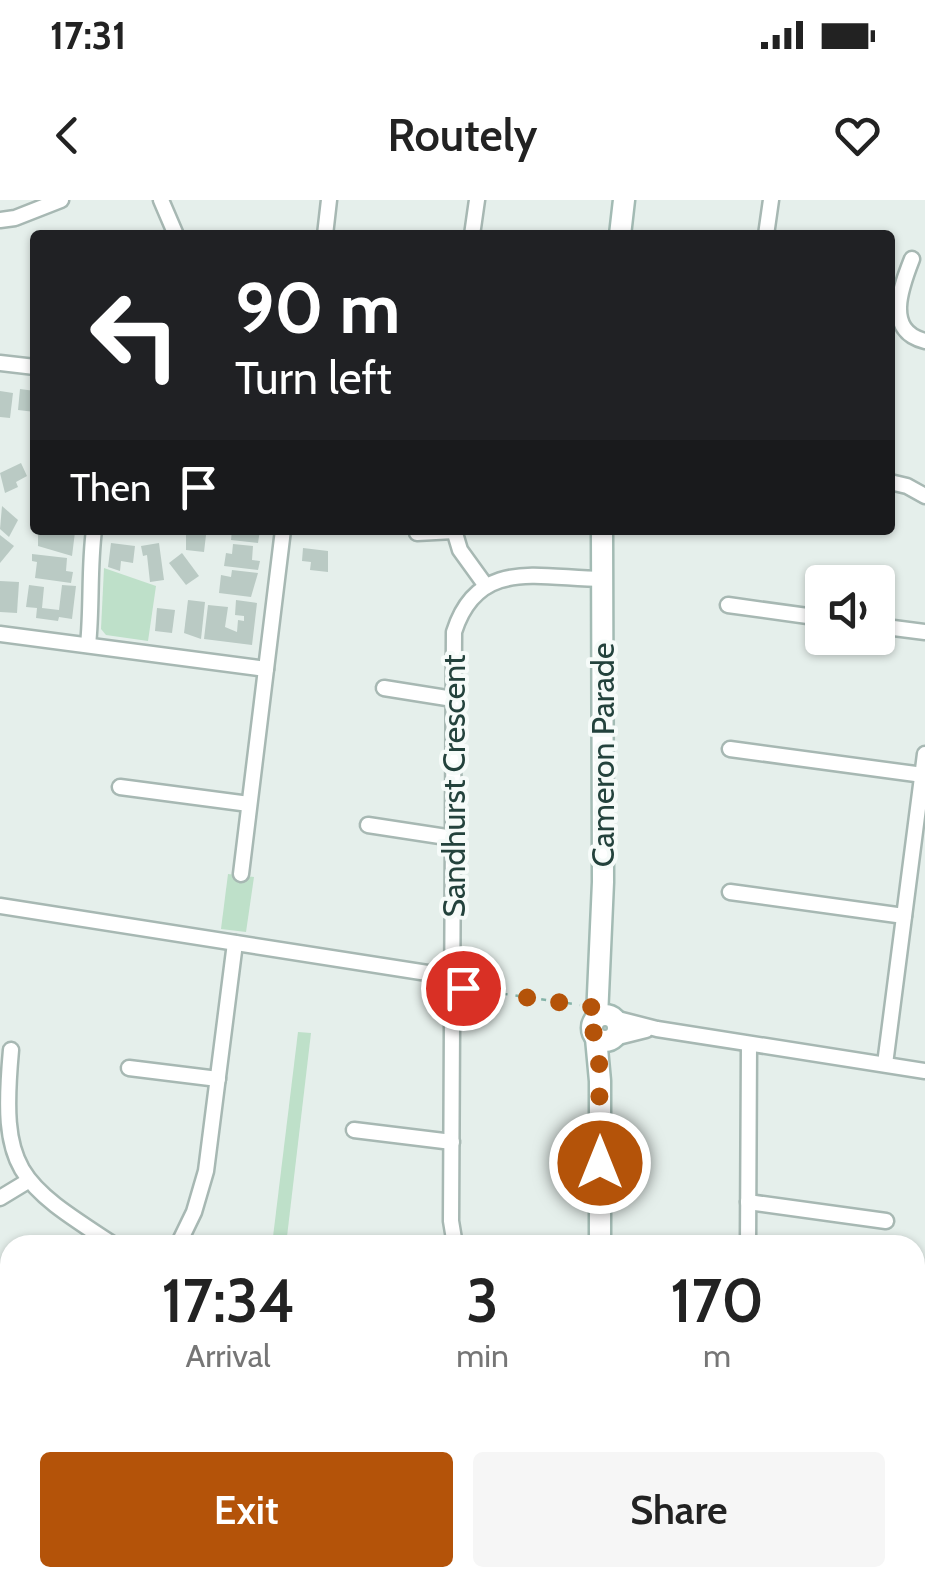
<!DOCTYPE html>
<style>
:root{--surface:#fff;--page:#f6f6f6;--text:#222;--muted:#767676;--accent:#b45309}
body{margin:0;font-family:Cabin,sans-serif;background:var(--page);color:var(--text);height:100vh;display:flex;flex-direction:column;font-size:38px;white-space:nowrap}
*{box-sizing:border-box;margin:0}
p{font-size:32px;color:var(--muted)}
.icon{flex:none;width:55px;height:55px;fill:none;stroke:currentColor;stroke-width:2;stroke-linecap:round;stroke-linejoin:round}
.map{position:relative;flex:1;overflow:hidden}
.drawer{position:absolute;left:0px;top:1035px;width:925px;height:352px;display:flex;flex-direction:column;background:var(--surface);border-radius:30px 30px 0 0;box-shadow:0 2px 8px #0004}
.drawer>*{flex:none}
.top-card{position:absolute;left:30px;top:30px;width:865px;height:305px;border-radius:10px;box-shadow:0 2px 8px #0004;background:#202124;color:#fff;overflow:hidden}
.fabs{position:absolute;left:805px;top:365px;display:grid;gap:20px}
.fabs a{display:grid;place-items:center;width:90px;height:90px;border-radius:10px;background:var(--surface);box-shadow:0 2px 8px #0004;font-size:50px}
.pin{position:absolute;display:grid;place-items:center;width:85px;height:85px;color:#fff;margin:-42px;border:5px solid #fff;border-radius:50%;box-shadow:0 2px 10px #0007}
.me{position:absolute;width:110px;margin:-55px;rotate:0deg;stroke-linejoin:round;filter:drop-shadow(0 0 8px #0008)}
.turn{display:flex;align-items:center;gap:35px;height:210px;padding:0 40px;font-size:45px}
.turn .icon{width:130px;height:130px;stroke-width:2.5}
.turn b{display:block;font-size:70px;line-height:85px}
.then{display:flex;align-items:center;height:95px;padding:0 40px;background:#0003;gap:20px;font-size:38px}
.eta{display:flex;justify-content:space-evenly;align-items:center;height:170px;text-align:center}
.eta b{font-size:60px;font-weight:600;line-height:70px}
.button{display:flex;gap:20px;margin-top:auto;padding:20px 40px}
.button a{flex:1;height:115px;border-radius:10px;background:var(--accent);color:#fff;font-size:40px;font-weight:600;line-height:115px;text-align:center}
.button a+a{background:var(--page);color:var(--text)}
.status{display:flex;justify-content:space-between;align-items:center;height:70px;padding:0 50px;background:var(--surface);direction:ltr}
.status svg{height:28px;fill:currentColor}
header{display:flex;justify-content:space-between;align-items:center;height:130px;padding:0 40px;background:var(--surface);font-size:45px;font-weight:600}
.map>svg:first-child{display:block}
</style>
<div class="status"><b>17:31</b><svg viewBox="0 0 49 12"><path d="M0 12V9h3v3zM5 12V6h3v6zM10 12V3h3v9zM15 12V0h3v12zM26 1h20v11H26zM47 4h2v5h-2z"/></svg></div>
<header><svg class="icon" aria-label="back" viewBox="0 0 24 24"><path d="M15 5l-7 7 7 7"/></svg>Routely<svg class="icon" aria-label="heart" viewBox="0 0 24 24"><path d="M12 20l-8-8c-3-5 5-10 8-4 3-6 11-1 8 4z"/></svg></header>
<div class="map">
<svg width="925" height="1387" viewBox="0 0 925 1387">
<rect width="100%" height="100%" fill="#e5efeb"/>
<g fill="#bee0c9">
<path d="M104,368l52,18 -8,55 -42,-6 -5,-6z"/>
<path d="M228,674l26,3 -8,55 -25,-3z"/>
<path d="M298,832l13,1 -25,212h-14z"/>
<path d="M231,1378h350v9h-351z"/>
</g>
<g fill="#bacac4">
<path d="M20,189l15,2v21l-17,-2z"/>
<path d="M0,191l13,2 -3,25 -10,-1z"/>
<path d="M21,263l6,13 -11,6 2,5 -13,6 -5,-20z"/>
<path d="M2,306l16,14 -9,17 -9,-8z"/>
<path d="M38,330l37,2 -3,24 -34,-10z"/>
<path d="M186,330h11l-1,4 10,1 -2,17 -18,-2z"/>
<path d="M232,330h28l-2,13 -27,-3z"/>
<path d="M0,335l14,11 -14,17z"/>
<path d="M111,343l24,3 -2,17 -12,-2 -1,10 -12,-4z"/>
<path d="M159,343l5,37 -14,2 -3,-27 -4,1 -2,-10z"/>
<path d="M233,344l20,2 -1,14 8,1 -2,9 -34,-4 2,-13 6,1z"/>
<path d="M303,348l25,3v21l-18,-2 1,-8 -9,-1z"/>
<path d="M182,353l17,23 -13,9 -17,-22z"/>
<path d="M32,354l35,4 -1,13 7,1 -2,11 -36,-5 2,-16 -5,-1z"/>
<path d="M232,370l26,3 -7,24 -32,-4 2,-18 10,2z"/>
<path d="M0,381l19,1 -2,31 -17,-1z"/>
<path d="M29,385l15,2 -2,21 17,2 3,-25 14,1 -4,33 -13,-2 -1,4 -22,-3 1,-10 -11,-1z"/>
<path d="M188,400l17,2 -4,37 -17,-6z"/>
<path d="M236,400l21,3 -5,42 -48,-6 4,-34 20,2 -3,20 12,5 1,-12 6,1v-5l-9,-1z"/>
<path d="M157,408l18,2 -3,23 -17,-2z"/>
</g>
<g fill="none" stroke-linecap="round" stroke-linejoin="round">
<defs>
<g id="lane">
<path d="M248,1387l1,-9"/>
<path d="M540,1387l2,-9"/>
</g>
<g id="street">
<path d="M161,0l15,35"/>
<path d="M0,20l15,-2 46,-18"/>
<path d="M325,35l4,-35"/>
<path d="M472,35l5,-35"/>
<path d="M766,35l5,-35"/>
<path d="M912,59c-11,28 -28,72 13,82"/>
<path d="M0,163l35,4"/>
<path d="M890,282l17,4 18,10"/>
<path d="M454,330l6,20 26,36"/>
<path d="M417,333l37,-2"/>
<path d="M728,405l94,13"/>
<path d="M878,426l47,6"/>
<path d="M0,434l266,35"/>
<path d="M88,445c4,-38 1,-77 6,-115"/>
<path d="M384,488l69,11"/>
<path d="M730,549l193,26"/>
<path d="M120,587l129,17"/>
<path d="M368,625l85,13"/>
<path d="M241,674l42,-344"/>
<path d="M730,692l174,24"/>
<path d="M0,706l453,71"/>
<path d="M614,818l43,11 268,42"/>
<path d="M614,838l32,-8"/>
<path d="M11,850c-11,121 6,132 103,195"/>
<path d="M885,864l40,-310"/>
<path d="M129,868l89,11"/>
<path d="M354,930l98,12"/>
<path d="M0,998l28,-17"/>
<path d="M748,1002l138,19"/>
<path d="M178,1045l16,-33 12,-41 29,-228"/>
<path d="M455,1045l-4,-24 3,-589c24,-76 88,-53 148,-53"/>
<path d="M748,1045l1,-201"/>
<path d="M0,1330l10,-1"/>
<path d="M138,1378l25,4"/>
</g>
<g id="secondary">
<path d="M620,35l4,-35"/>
<circle cx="605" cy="828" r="13"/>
<path d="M597,817l6,-135 -1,-352"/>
<path d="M596,838l4,43v164"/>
<path d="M915,1334l10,2"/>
<path d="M599,1387v-9"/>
<path d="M724,1387l13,-9"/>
</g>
</defs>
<use href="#lane" stroke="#a7b8b3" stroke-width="11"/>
<use href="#street" stroke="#a7b8b3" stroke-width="19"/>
<use href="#secondary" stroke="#a3bbb4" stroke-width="25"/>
<path stroke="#85b3a8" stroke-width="2.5" stroke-dasharray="5 8" stroke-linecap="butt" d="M464,788l116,17"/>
<use href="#lane" stroke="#fff" stroke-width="6"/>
<use href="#street" stroke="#fff" stroke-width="14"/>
<use href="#secondary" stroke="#fff" stroke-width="20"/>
</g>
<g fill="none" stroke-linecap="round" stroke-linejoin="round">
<path stroke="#b45309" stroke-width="18" stroke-dasharray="0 32.4" d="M463,788l135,20 -6,19 7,24 1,112"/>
</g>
<g text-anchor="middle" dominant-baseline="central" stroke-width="8" stroke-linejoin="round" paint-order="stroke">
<g font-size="32" fill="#23423c" stroke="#f6fbf9">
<text transform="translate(602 555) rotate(-90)">Cameron Parade</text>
<text transform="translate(453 586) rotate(-90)">Sandhurst Crescent</text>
</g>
</g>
</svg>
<div class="fabs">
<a><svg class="icon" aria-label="sound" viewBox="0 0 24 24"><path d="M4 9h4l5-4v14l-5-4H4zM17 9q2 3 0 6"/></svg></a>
</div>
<div class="pin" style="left:463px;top:788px;background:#d93025"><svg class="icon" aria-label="arrive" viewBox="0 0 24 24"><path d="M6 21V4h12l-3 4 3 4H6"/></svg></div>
<svg class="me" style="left:600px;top:963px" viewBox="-20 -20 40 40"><circle r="17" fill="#b45309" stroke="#fff" stroke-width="3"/><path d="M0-11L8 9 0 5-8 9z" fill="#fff"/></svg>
<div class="top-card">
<div class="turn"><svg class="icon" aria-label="left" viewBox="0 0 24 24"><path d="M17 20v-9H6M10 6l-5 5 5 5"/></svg><div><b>90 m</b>Turn left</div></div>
<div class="then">Then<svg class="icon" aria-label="arrive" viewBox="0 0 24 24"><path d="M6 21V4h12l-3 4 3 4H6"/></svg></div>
</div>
<section class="drawer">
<div class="eta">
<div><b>17:34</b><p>Arrival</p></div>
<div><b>3</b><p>min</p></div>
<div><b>170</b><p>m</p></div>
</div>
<div class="button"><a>Exit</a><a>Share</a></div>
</section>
</div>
